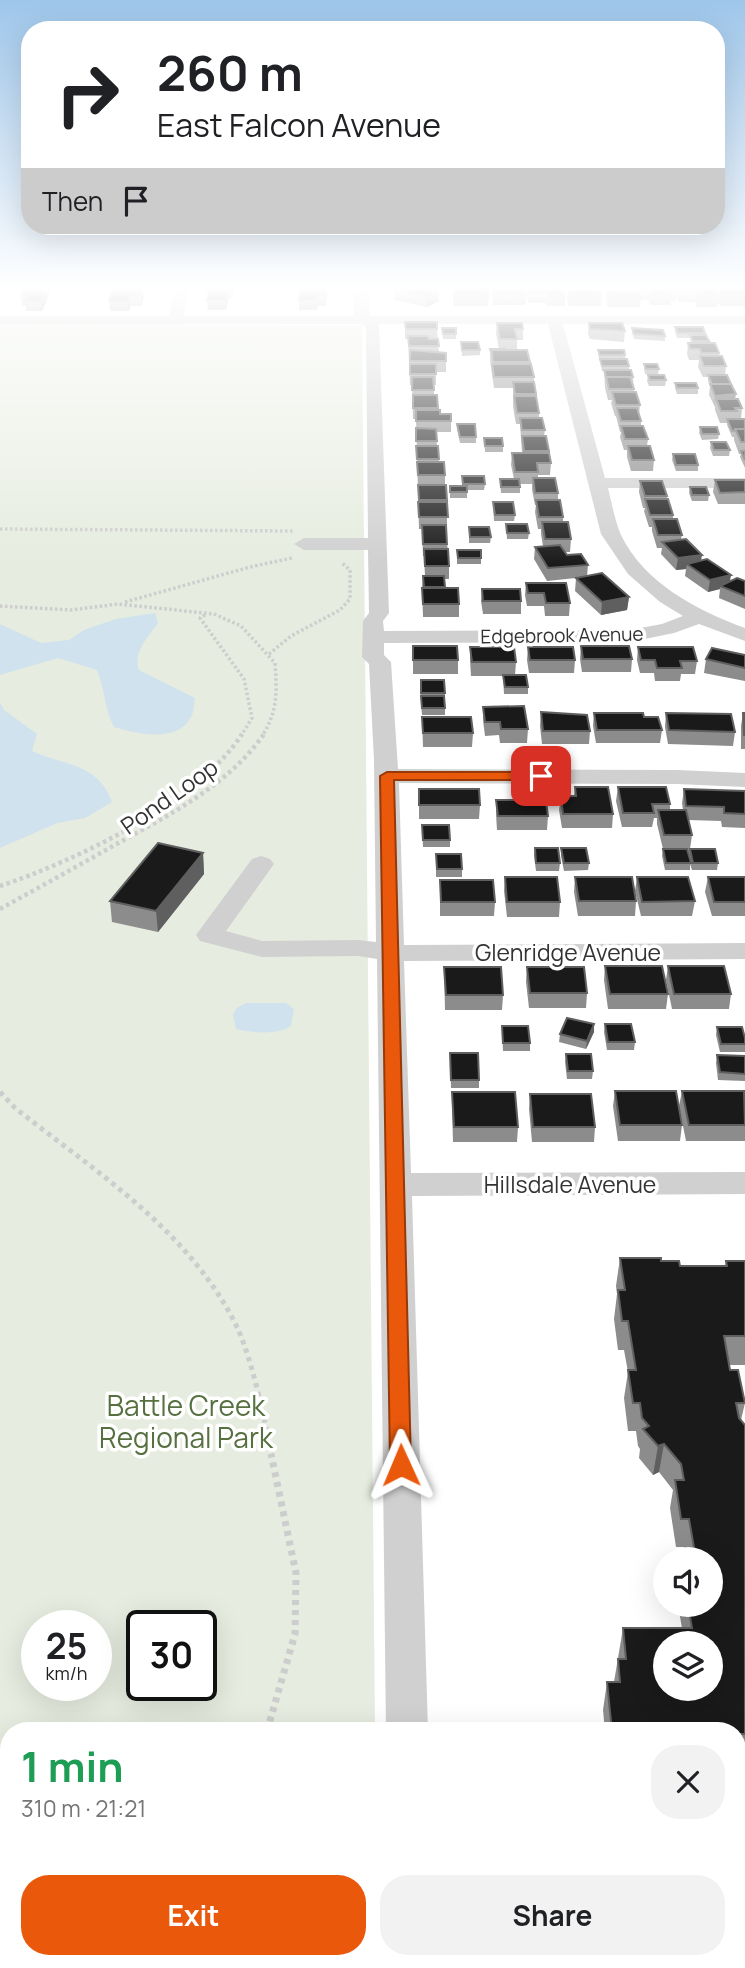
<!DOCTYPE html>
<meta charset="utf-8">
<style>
:root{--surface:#fff;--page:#f2f2f2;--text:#202124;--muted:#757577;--accent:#ea580c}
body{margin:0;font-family:Manrope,sans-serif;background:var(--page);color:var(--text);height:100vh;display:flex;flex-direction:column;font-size:26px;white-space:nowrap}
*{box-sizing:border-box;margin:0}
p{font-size:23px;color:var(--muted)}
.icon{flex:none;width:38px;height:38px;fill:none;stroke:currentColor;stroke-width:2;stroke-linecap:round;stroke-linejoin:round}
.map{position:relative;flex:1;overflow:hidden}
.panel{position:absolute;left:0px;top:1722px;width:746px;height:247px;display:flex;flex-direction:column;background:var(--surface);border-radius:28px 28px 0 0;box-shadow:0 7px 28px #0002}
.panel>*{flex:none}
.top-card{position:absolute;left:21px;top:21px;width:704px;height:214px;border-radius:28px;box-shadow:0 7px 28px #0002;background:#fff;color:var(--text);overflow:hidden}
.tools{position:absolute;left:653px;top:1547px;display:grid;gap:14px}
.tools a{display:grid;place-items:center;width:70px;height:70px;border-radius:50%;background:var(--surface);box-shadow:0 7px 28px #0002;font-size:35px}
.speed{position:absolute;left:21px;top:1610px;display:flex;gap:14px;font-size:35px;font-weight:700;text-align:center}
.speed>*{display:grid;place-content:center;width:91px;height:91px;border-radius:50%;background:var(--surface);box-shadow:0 7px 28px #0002;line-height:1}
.speed small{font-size:18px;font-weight:400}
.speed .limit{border:4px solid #111;border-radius:10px;background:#fff;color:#111}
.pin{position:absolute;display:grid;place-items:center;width:60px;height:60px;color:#fff;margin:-30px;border-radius:14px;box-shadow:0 4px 10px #0006}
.me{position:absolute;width:77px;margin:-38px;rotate:359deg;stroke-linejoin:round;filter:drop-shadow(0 0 5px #0008)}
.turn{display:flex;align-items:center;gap:24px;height:147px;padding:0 21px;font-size:32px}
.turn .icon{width:91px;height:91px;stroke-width:2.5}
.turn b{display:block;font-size:49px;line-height:60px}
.then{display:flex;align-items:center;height:66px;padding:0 21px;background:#0003;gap:14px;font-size:26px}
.round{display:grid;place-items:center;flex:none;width:74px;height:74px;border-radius:28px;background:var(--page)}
.overview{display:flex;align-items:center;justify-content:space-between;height:119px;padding:0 21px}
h1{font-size:42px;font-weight:700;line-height:52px;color:#1e9e55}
.action{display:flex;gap:14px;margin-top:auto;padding:14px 21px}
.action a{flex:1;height:80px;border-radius:28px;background:var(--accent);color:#fff;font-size:28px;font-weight:700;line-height:80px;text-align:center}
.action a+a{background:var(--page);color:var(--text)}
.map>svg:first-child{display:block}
</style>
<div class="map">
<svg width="745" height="1968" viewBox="0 0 745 1968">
<rect width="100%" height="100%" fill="#fff"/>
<g fill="#e6ecdf" fill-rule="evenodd">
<path d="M0,324l362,1 13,1406h-366v229h367v8h-376zM37,1626h59v59h-59zM142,1626h59v59h-59z"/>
<path d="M737,1949l8,-1v20h-301v-8h293z"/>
</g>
<g fill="#cfe2ee">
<path d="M155,613l3,10c-10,14 -25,29 -19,47l56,28c-1,5 -1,12 -3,17 -13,29 -55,19 -78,12 -10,-19 -9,-38 -17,-57l-39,-12 -58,17v-51l41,19 28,-3 15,-10 32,-11z"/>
<path d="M0,703l4,7 33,24 -5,17c33,15 66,12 80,51l-27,16 -28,5 -57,25z"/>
<path d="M246,1003h40l8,6 -3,17c-13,9 -39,7 -55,3l-3,-15 4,-6z"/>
</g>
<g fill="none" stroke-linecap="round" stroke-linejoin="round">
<g stroke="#cdcdcd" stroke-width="3.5" stroke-dasharray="2.5 2.5" stroke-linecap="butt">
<path d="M0,529l293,2"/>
<path d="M125,602l125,-35 42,-9"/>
<path d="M0,606l71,4 47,-6 96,10 27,12 34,37c2,27 3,49 -13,73"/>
<path d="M205,615l-5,3 44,61 8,39 -11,18"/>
<path d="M269,654l22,-18 49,-26 10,-11v-29l-8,-7"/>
</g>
<g stroke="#cdcdcd" stroke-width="4.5" stroke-dasharray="3.5 3.5" stroke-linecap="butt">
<path d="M0,886c75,-25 199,-84 242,-152"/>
<path d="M0,909c38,-21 76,-42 113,-63 54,-30 115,-60 151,-112"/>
</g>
<path stroke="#cdcdcd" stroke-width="5" stroke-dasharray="4.5 4.5" stroke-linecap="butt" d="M0,1092l15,16c81,64 175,123 222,219 16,35 27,91 35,129"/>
<g stroke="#cdcdcd" stroke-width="7" stroke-dasharray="5 5" stroke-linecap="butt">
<path d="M267,1731l28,-97 1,-61 -25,-119"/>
<path d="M0,1908l9,-2"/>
</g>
<g fill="#d0d0d0" fill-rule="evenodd">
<path d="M175,289h14l-6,27h171v-27h14l2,27h375v8h-182l42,154h140v10h-137c4,16 7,33 13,47 23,48 77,76 124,93v13l-46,-17 -25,9 -44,9 -246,1v12l7,7 7,107 279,1 68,3v14l-68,-3 -278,-1 5,162 341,-2v16l-341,2 7,212 334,-1v22l-333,2 16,535h-42l-9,-772 -19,-3 -96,1 -62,-16 -4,-6 56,-76 9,-3 9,3 4,5 -48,67 36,10 96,-1 18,2 -2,-182 -5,-96 -7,-7 1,-36 6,-8 -1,-63h-64l-10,-6 10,-6h64l-2,-210 -4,-4h-362v-8h169zM379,324h169l53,210 27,40 32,28 23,14 -21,8 -32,6 -246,1 -1,-10 6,-8z"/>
<rect x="389" y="1960" width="48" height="8"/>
</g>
</g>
<g fill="#8c8c8c">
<path d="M113,289h30l1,9 -3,8h-11l-1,5h-19l-1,-10z"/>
<path d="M210,289h24l-2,9h-4l-2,12h-18l-1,-10z"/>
<path d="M328,289l-2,17h-8l-1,4h-18v-10z"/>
<path d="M453,289l36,7 -1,10h-35z"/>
<path d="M492,289h33l1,6v10h-33z"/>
<path d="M527,289h36l2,7v10h-18l-1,-3h-18l-1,-6z"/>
<path d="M639,289h76l2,4v-4h28v17h-25l-2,-4 -1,5h-20l-2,-5h-16l-3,-6v5h-5v4h-21l-2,-5h-7l-1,7h-32l-2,-6 1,-10h31z"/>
<path d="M395,290l44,1v10l-12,6 -32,-7z"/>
<path d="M568,290l34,6 -1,10h-32l-2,-6z"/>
<path d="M21,296l26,2v2l-5,11h-16v-5h-4z"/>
<path d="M405,322l32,7 2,24 7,8v11h-10v13h-2v10h3l1,15 2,4 11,7v11h-15l1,14h1l1,16 6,13v10l2,15v29h-1l3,37v13h-5l1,9 14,16v13h-36l-1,-29 1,-12h2l-1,-20h-1l-1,-27h-3l-3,-110h-3l-1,-34h-2l-2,-46h-3z"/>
<path d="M497,323l26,6v11h-6v10l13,12 4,15v5l5,31v5l6,12 -1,6 7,27 -1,12h-12v3l20,15v7l5,17v5l8,17 -1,13h-5l2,3 21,10 -1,11 42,21 -2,13 -26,5 -26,-24 1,-13 -29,3 -13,-22 1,-12 8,-1 -2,-12v-5h-3l-3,-17 1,-7h-1l-3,-15v-6h-12v9h-19l-1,-14h14l-3,-14 1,-12h10l-2,-29h-4l-3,-17v-19h-19l-4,-27v-12h9l-3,-16z"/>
<path d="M589,323l36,8 -1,11 -34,-3 -2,-5z"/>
<path d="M675,327l30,6v2l4,6v2l10,10v3l7,10 -1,9 10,24 7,9 -1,11h4v49l-5,-11 1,-3h-2l-5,-14v-3h-2l-5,-12v-2h-7l-5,-13v-3l-6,-12 1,-9 -2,-5v-4h-5l-5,-10 1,-7h-10l-2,-6 1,-11h3l-1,-5h-13l-2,-6z"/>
<path d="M442,328l14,6v5h-13z"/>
<path d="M632,328l33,8v5l-31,-2 -2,-6z"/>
<path d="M461,342l19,8v5l-18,1z"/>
<path d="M598,350l27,5v4l4,7v4l4,7 1,15 6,13 -1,10 2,6v5l7,13 -1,7 7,14 -1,11h-22l-4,-14v-7h-3l-4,-13 1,-5h-1l-4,-16h-1l-4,-13 1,-3h-4l-3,-12 -1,-17h-2l-2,-10 -2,-6z"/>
<path d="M644,364l15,5 -1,5h-13l-1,-5z"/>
<path d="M648,375l18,5 -1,6h-16l-2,-5z"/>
<path d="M675,383l23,5v6h-21l-2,-6z"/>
<path d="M457,424l19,13v6h-16l-3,-14z"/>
<path d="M700,427l19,7 -1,5 -16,1 -3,-7z"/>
<path d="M484,438l19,8v6h-18z"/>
<path d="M711,442l19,8 -1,6h-16l-3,-8z"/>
<path d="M673,454l25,11v6h-22l-4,-11z"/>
<path d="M462,476l23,8 -1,6h-17v8h-17v-12h12z"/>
<path d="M715,480h30v24h-27l-5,-12z"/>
<path d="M640,481l27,15v3l6,16v4l9,16 -1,4 20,21 29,21h15v28l-26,-11 1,-9 -12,3 -23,-16 1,-7 -10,1 -15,-16 1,-6h-5l-5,-17v-4h-3l-5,-16 1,-3h-2l-4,-16z"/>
<path d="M690,487l19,8 -1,6h-16l-3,-8z"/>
<path d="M493,502l22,13 -1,6h-20z"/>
<path d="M506,524l23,9 -1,6h-21z"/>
<path d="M469,527l22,10 -1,6h-21z"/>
<path d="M457,550l24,8v6h-24z"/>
<path d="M526,583l44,20 -1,13h-24l-1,-10h-17l-2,-11z"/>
<path d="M482,589l39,12v13h-38l-2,-13z"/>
<path d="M413,646l45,14v14h-45z"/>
<path d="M581,646l51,13 -1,13h-49l-2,-13z"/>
<path d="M470,647l46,15 -1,13 13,12v7h-24l-1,-18h-32l-1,-16z"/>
<path d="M528,647l47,13 -1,13h-45l-2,-13z"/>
<path d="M638,647l59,14 -2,13h-14l-1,7h-25l-1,-8h-14l-3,-13z"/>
<path d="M745,655v26l-41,-8 2,-14z"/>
<path d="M420,687l25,6v22h-23z"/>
<path d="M483,707l45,22 -1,14h-27l-1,-8 -14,1 -2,-16z"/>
<path d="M541,712l49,19 -1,13h-47l-2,-18z"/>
<path d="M594,713l50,4 18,13 -2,13h-64l-3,-17z"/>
<path d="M666,713l69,19 -2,14 -65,-2 -3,-17z"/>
<path d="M743,713h2v36h-4v-23z"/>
<path d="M422,717l51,16 -1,14h-49z"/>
<path d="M517,786l31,30 -1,14h-50l-1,-16v-14h20z"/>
<path d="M575,787l38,27 -1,14h-50l-3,-18 2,-14h13z"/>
<path d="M618,787l52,17v6h13l-1,-7 2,-14 61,2v37l-23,-1 -1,-6 -33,-1 4,15 -2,14 28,14 -1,7h-25l-2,-6v6h-25l-3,-14 1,-7 -6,-25v-6h-3l-2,9h-30l-6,-26z"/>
<path d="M419,789l61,16 -1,14h-60z"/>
<path d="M422,825l28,15v7h-27z"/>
<path d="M535,848l25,15 -1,8h-23l-2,-16z"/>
<path d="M561,848l28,15 -1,7 -24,1 -3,-15z"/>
<path d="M203,853l1,21 -46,58 -46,-10 -2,-21z"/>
<path d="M436,854l26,15v8h-26z"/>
<path d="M505,877l55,25 -1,15h-52l-3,-26z"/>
<path d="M575,877l61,24 -1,15h-57l-4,-24z"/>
<path d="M637,877l58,24 -3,15h-51l-6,-25z"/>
<path d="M708,877h37v39h-33l-7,-24z"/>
<path d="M440,880l55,22 -1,14h-54z"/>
<path d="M605,966l63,28 -2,15h-58l-4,-29z"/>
<path d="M668,966l63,28 -2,15h-57l-6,-29z"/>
<path d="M444,967l59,28 -1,15h-57z"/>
<path d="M527,967l60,26 -1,15h-57l-3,-26z"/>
<path d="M594,1024v8l-8,17 -27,-7 1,-8z"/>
<path d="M605,1024l30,18 -1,8h-27l-3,-18z"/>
<path d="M502,1026l28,17v8h-27z"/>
<path d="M717,1027l28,11v14h-25l-4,-17z"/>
<path d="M450,1053l29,27v8h-28z"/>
<path d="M566,1054l27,17 -1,8h-25l-2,-17z"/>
<path d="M717,1055l28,1v25l-27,-1 -2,-17z"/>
<path d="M615,1091l67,34 -2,16h-62l-5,-35z"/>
<path d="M682,1091l63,2v48h-59l-7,-35z"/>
<path d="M452,1092l66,35 -1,15h-64l-1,-35z"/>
<path d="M530,1094l65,33 -1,15h-62l-3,-33z"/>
<path d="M620,1258l41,3 19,5h45l1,-5h19v104h-16l1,5 15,33 -4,17 4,5v336h-8v-30h-132l-2,-21 4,-28h7l9,-54h59l-3,-17 2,-6h29v-46h-24l-2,-12h-8l-6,-39 3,-18 -14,-18 -6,3 -14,-17 1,-9 -2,-3 -2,-15h-8l-4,-33 4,-26 -4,-22h-6l-4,-31 3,-25 -1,-8z"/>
</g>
<g fill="#5f5f5f">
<path d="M46,289h4l-3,11 -5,11 -1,-10z"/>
<path d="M143,289v11l-2,6v-10z"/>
<path d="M228,290v10l-2,10v-10z"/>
<path d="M439,291v10l-12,6v-10z"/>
<path d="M130,296v10l-1,5 -1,-10z"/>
<path d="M736,394l-2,11 -18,-6 -2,8 1,-11z"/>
<path d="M702,555l-2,12 -13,-3 -1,5 -10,1 2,-12z"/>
<path d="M731,575l-2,12 -9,-1v3l-12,3 2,-12z"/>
<path d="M629,597l-2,13 -26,5 1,-13z"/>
<path d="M203,853l1,21 -46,58 -2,-21z"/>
<path d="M594,1024v8l-8,17 1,-8z"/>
<path d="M664,1444l-5,28 -6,3 5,-29z"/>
</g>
<g fill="#1a1a1a" stroke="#5f5f5f" stroke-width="2" fill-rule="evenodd">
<path d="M113,289h30l-2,7h-11l-2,5h-19z"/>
<path d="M300,289l12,1 15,-1 -1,7h-9v4h-18z"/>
<path d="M397,289h36l6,2 -12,6 -32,-7z"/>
<path d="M453,289h35l1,7h-35z"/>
<path d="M492,289h33l1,6h-33z"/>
<path d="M528,289h35l2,7h-17l-1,-3h-18z"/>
<path d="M640,289h36l1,2h-7l2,4h-21l-2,-5h-8z"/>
<path d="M679,289h36l4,7h-21l-2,-4h-16z"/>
<path d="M718,289h27v7h-24z"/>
<path d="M24,290h22l-5,11h-16l2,-5h-6z"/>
<path d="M209,290h19l-2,10h-19z"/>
<path d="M568,290h32l2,6h-33z"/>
<path d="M607,291h32l2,5h-33z"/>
<path d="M405,322h32v7h-31z"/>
<path d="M497,323h25l1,6h-8l2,10h-17z"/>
<path d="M589,323h33l3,8 -35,-2z"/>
<path d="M675,327h28l2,6h-27z"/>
<path d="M442,328h14v6h-13z"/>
<path d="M632,328l31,2 2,6 -31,-2z"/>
<path d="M690,335h16l3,6h-16z"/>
<path d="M408,336h20l1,3h9l1,7h-30z"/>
<path d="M461,342h17l2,8h-18z"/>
<path d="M688,343h27l4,10h-18l-1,-4h-10z"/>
<path d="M490,349h15v1h-14v2z"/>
<path d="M410,350l36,3v8h-36z"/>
<path d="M491,350h36l3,12h-37z"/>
<path d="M598,350h26l1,5h-25z"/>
<path d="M700,356h22l4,10h-22z"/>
<path d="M600,359h27l2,7h-27z"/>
<rect x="410" y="364" width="26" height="10"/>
<path d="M492,364h39l3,13h-40z"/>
<path d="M644,364h13l2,5h-13z"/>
<path d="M604,370h27l2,7h-27z"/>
<path d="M648,375h16l2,5h-16z"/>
<path d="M708,375h19l4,9h-19z"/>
<path d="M412,377h21l1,13h-22z"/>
<path d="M606,377h24l4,12h-25z"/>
<path d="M513,382h21l2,12h-21z"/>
<path d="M675,383h21l2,5h-21z"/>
<path d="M710,384h21l5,10 -21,2z"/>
<path d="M612,392h24l4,13h-24z"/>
<path d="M413,395h24l1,13h-25z"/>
<path d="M514,396h22l3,17h-22z"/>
<path d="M716,399h22l4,9h-7l2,3h-16z"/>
<path d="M617,408h20l4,13h-20z"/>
<path d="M416,410h24v4h11v7h-35z"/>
<path d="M520,418h22l3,12h-23z"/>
<path d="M727,419h18v10h-10v2h-3z"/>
<path d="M457,424h18l1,13h-16z"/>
<path d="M621,426h22l5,13h-23z"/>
<path d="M700,427h17l2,7h-17z"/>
<path d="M416,428l20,1 1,12h-21z"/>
<path d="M735,429h10v13h-4z"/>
<path d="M522,436h24l3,15h-25z"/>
<path d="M484,438h18l1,8h-18z"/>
<path d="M711,442h15l4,8h-16z"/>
<path d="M416,446h22l1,13h-22z"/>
<path d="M628,446h22l4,14h-22z"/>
<path d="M741,451h4v9z"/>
<path d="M512,453h37l2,10h-14l1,9h-23z"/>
<path d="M673,454h22l3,11h-22z"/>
<path d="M417,462h27l1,13h-27z"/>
<path d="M462,476h22l1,8h-22z"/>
<path d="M533,478h22l3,15h-23z"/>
<path d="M500,479h19l1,8h-19z"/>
<path d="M715,480h30v12l-25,1z"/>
<path d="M640,481h22l5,15h-22z"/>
<path d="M418,485h28l1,15h-28z"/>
<rect x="450" y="486" width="17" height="6"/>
<path d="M690,487h16l3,8h-17z"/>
<path d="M645,499h23l5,16h-23z"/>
<path d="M536,500h24l3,17h-24z"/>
<path d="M418,502h29l1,15h-29z"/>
<path d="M493,502h20l2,13h-20z"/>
<path d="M653,519h24l5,16h-24z"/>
<path d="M542,522h26l3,17h-26z"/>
<path d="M506,524h21l2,9h-22z"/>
<path d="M422,525h24l1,19h-24z"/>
<path d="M469,527h20l2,10h-21z"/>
<path d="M686,539l16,16 -24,3 -16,-16z"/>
<path d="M560,545l7,10 14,-1 7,11 -40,3 -13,-21z"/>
<path d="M424,549h24l1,17h-24z"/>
<path d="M457,550h24v8h-23z"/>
<path d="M707,559l24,16 -21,5 -23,-16z"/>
<path d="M602,573l27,24 -27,5 -26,-24z"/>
<path d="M423,576h21l1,11h-21z"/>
<path d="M737,578l8,3v15l-25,-10z"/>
<path d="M526,583h40l4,20h-24l-2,-10h-16z"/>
<path d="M422,588h36l1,16h-36z"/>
<path d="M482,589h38l1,12h-38z"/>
<path d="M413,646h44l1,14h-45z"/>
<path d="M581,646h48l3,13h-49z"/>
<path d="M470,647h44l2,15h-44z"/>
<path d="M528,647h45l2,13h-45z"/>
<path d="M638,647h55l4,14h-17l2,7h-25l-2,-8h-14z"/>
<path d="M712,648l33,7v13l-39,-9z"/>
<path d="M503,675h23l2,12h-23z"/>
<path d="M421,680h23l1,13h-24z"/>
<path d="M421,696h23l1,12h-23z"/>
<path d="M524,706l4,23h-27l-1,-7h-15l-2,-15z"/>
<path d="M541,712l46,3 3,16h-47z"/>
<path d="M594,713h49l1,4h14l4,13h-65z"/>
<path d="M666,713l65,1 4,18 -66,-2z"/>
<path d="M743,713h2v22h-1z"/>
<path d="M422,717h49l2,16h-50z"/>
<path d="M517,786h27l4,30h-50l-2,-16h22z"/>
<path d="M575,787h33l5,27h-50l-2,-18h15z"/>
<path d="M618,787h48l4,17h-18l2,9h-31z"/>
<path d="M419,789h60l1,16h-61z"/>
<path d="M684,789l61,2v23l-21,-1v-6l-38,-1z"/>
<path d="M658,810h28l6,25h-28z"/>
<path d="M422,825h27l1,15h-27z"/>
<path d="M158,843l45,10 -47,58 -46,-10z"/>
<path d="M535,848h23l2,15h-24z"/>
<path d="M561,848h25l3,15h-25z"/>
<path d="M663,849h24l4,14h-25z"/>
<path d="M690,849h25l3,14h-25z"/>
<path d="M436,854h25l1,15h-25z"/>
<path d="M505,877h52l3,25h-53z"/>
<path d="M575,877h57l4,24h-57z"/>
<path d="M637,877h51l7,24 -53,1z"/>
<path d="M708,877h37v25h-31z"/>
<path d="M440,880h53l2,22h-54z"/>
<path d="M605,966h57l6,28h-58z"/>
<path d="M668,966h56l7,28h-57z"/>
<path d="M444,967h57l2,28h-57z"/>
<path d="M527,967h57l3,26h-57z"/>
<path d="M567,1018l27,6 -7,17 -27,-7z"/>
<path d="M605,1024h26l4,18h-27z"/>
<path d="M502,1026h26l2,17h-27z"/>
<path d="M717,1027h25l3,11v6h-24z"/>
<path d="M450,1053h28l1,27h-28z"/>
<path d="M566,1054h25l2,17h-25z"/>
<path d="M717,1055l28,1v18l-25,-2z"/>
<path d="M615,1091h61l6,34h-62z"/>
<path d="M682,1091h62l1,34h-56z"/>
<path d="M452,1092h63l3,35h-64z"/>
<path d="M530,1094h61l4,33h-62z"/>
<path d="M620,1258h41v3h18l1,5h47l-1,-5h19v75h-21l6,34h8l7,33h-9l3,15 6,7v309h-8v-3h-125l-5,-49h13l-2,-23h8l-3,-31h69l-4,-23h22v-46h-14l-7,-40h-8l-6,-39h9l-3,-16 -17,-20 -6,2 -15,-17 6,-3 -7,-8 -2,-15h-7l-5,-33h8l-8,-49h-6l-4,-31h7zM665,1643h45v46h-45z"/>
</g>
<linearGradient id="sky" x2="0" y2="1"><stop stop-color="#9ec6ea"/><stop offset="0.51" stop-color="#fff"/><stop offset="1" stop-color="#fff" stop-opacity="0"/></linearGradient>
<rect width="745" height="565" fill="url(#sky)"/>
<path fill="#ea580c" stroke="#983908" stroke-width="2" d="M387,772h154l7,4 -7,4h-147l17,685 -3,6 -7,3 -8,-3 -3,-6 -10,-689z"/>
<g text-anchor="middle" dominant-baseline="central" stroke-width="7" stroke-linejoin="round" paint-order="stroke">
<g font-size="19" fill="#333" stroke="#fff">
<text transform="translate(562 635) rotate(-1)">Edgebrook Avenue</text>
</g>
<g font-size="23" fill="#333" stroke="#fff">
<text transform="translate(169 796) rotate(-35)">Pond Loop</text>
<text x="568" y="952">Glenridge Avenue</text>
<text x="570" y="1184">Hillsdale Avenue</text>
</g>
<g font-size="28" fill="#56703f" stroke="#fff">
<text x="186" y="1405">Battle Creek<tspan x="186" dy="32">Regional Park</tspan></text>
</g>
</g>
</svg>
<div class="tools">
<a><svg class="icon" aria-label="sound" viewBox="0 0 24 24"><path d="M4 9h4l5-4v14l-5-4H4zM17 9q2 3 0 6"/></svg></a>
<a><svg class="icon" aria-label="layers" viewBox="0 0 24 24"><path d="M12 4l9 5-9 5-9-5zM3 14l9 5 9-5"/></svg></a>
</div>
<div class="speed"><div>25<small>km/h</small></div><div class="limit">30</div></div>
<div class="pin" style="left:541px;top:776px;background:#d93025"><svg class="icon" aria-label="arrive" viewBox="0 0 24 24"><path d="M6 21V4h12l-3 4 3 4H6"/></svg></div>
<svg class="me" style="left:401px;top:1465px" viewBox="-20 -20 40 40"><path d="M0-17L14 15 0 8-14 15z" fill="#ea580c" stroke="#fff" stroke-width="4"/></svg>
<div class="top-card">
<div class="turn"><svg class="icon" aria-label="right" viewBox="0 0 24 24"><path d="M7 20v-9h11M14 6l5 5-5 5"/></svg><div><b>260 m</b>East Falcon Avenue</div></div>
<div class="then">Then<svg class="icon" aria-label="arrive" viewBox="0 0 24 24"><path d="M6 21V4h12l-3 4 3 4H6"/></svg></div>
</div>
<section class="panel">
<div class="overview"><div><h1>1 min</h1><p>310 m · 21:21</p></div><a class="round"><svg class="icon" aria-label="close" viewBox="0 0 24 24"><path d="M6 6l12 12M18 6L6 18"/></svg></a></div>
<div class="action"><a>Exit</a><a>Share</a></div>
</section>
</div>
